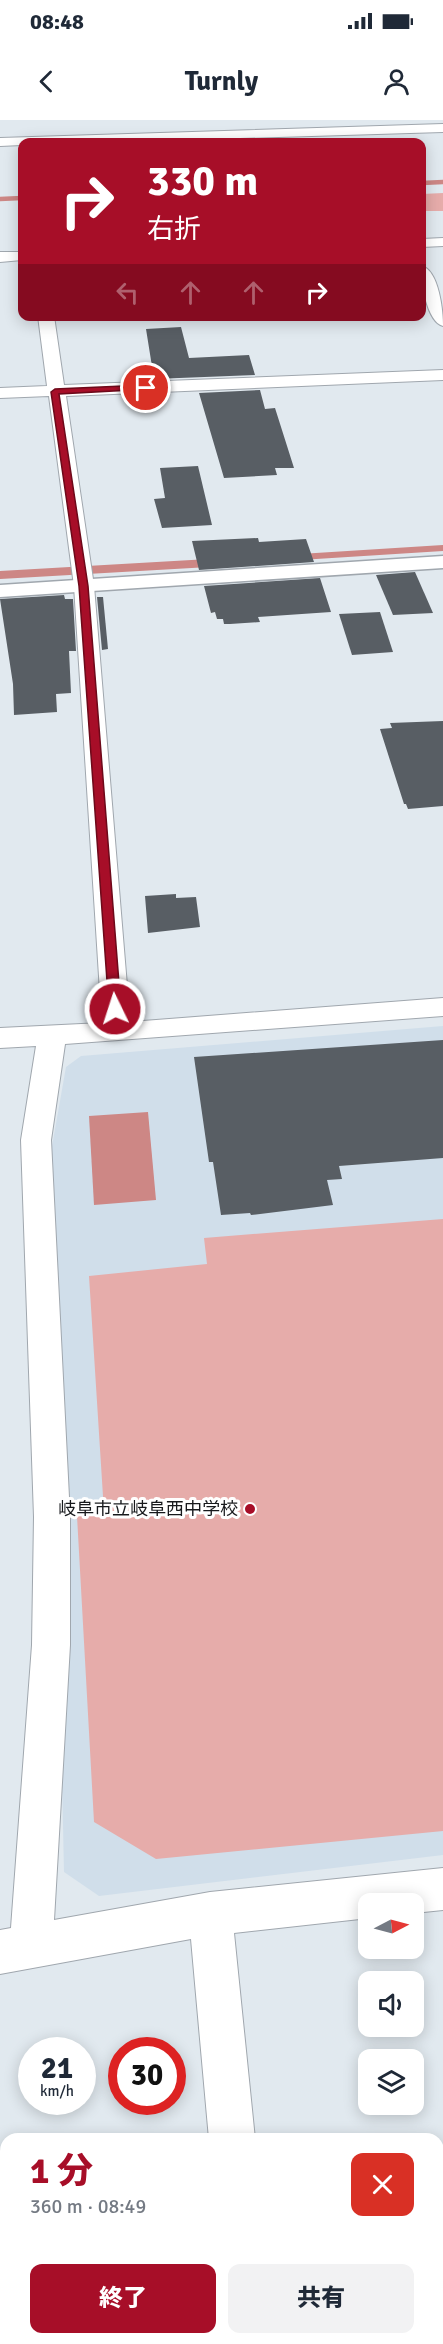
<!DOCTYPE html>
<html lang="ja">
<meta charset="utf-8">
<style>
:root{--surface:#fff;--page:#f2f2f3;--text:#1f2937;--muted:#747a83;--accent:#a70e28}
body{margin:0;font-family:Signika,"Noto Sans JP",sans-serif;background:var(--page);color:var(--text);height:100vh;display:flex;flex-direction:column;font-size:22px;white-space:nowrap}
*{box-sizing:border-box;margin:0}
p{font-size:20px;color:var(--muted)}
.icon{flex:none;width:33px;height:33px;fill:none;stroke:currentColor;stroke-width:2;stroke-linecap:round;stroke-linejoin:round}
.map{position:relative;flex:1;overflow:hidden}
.sheet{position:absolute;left:0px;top:2013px;width:444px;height:212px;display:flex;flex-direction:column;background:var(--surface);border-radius:18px 18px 0 0;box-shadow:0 3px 15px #0003}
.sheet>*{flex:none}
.guide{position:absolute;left:18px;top:18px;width:408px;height:183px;border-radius:12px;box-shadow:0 3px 15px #0003;background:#a70e28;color:#fff;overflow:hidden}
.needle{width:39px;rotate:84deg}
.buttons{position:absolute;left:358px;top:1773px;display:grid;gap:12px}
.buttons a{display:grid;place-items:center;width:66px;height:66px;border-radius:12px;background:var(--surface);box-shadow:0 3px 15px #0003;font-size:30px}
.speed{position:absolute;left:18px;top:1917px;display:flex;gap:12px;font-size:30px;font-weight:700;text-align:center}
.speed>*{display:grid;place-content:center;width:78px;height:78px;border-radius:50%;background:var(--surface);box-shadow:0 3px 15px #0003;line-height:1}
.speed small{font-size:15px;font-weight:400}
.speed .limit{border:9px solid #d22;background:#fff;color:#111}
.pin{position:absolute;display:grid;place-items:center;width:51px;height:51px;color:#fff;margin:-26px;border:3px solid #fff;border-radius:50%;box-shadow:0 2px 6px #0007}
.me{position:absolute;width:66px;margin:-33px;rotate:356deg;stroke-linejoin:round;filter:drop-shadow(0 0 4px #0008)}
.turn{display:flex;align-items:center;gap:21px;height:126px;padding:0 30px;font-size:27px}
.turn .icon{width:78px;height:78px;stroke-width:2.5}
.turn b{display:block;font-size:42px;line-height:51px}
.lanes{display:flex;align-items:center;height:57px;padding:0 30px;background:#0003;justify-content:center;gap:30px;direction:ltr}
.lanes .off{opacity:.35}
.round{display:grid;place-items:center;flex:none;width:63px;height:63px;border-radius:12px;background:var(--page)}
.headline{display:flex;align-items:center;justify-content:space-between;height:102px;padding:0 30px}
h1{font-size:36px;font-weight:800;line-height:45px;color:var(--accent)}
.button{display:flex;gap:12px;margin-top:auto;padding:12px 30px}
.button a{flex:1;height:69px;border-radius:12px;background:var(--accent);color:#fff;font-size:24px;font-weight:800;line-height:69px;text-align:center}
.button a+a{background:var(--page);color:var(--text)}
.status{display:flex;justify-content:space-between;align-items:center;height:42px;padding:0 30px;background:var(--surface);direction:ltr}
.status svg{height:16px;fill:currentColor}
header{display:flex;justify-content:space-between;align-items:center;height:78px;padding:0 30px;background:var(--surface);font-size:27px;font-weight:800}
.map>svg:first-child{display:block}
</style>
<div class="status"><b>08:48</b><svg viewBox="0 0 49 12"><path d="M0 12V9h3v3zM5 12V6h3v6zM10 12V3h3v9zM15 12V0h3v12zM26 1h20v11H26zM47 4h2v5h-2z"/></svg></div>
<header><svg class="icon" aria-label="back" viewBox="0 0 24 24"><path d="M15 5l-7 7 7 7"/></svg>Turnly<svg class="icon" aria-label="person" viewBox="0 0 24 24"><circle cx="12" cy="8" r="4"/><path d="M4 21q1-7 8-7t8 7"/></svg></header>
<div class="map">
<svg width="443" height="2224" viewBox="0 0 443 2224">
<rect width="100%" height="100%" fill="#e1e9ef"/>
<path fill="#d0deea" d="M443,906v829l-344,41 -35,-24 -15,-709 17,-96 15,-11z"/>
<g fill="#e6acaa">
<path d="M443,73v18h-21v-17z"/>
<path d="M443,1099v612l-287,28 -62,-37 -17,-306 27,-4 -15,-236 118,-12 -3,-26z"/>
</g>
<path fill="#cd8785" d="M148,992l8,88 -62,5 -5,-89z"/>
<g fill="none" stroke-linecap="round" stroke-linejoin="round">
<g stroke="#cd8785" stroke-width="4.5">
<path d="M422,63l21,-1"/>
<path d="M0,79l22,-1"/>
</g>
<path stroke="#cd8785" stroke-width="6" d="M300,437l143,-9"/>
<g stroke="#cd8785" stroke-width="8">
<path d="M300,437h5"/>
<path d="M0,455l209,-12"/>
</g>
</g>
<g fill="#585e64">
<path d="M181,207l8,31 60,-3 6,20 -101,4 -8,-50z"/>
<path d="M260,270l5,19 10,-1 19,60h-19l2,7 -53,3 -25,-85z"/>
<path d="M198,346l14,59 -50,3 -8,-29 11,-1 -5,-30z"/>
<path d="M258,418l1,4 47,-3 8,23 -115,8 -7,-29z"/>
<path d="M415,452l18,41 -40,2 -17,-40z"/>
<path d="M320,458l11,34 -73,5 2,5 -30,2h-6l-1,-5h-6l-2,-7 -4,1 -7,-27z"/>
<path d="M64,475l1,4h8l3,52h-7l2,42 -15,1 1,18 -43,3 -1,-31 -13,-85z"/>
<path d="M97,477h6l5,52 -6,1z"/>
<path d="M380,492l13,40 -41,3 -13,-41z"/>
<path d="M443,601v85l-35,3 -2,-5h-2l-24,-75 12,-1 -2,-5z"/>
<path d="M176,774v4l20,-1 4,30 -52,6 -3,-37z"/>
<path d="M443,920v118l-104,8 3,13 -15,1 6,25 -82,10 -1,-2 -29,2 -8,-53h-4l-15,-105z"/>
</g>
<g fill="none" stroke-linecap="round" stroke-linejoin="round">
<defs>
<g id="minor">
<path d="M443,4v8l-335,10h-86v3l-22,1v-8z"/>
<path d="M443,118v8l-21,1v-8z"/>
<path d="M0,132h22v8l-22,2z"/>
<path d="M422,146c17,5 21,45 21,60 -16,-4 -23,-45 -21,-60z"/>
<path d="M38,196h16l10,69 379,-15v10l-377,16 28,190 36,436 313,-24v18l-378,28 -14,96 19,377v128l-16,275 156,-28 233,-24v42l-29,3v-9h-45v14l-135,15 21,206h-46l-18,-200 -191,35v-44l11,-2 21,-283 2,-128 -13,-377 15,-94 -36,2v-20l102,-5 -28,-437 -25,-190 -49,2v-10l47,-2z"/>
<path d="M226,2218h50l1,6h-50z"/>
</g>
<path id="tertiary" d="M443,436v12l-443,29v-12z"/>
</defs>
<use href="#minor" stroke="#a0a7ae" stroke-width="2"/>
<use href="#tertiary" stroke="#a0a7ae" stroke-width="3"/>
<use href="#minor" fill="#fff" fill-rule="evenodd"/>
<use href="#tertiary" fill="#fff" fill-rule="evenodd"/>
</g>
<path fill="#a70e28" stroke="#6d091a" stroke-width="1.5" d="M146,265l3,4 -90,5 29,192 33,423 -6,4 -6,-4 -30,-423 -28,-194 4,-3z"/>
<circle fill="#a70e28" stroke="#fff" stroke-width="2" cx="250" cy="1389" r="6"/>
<g text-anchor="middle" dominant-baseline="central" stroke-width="6" stroke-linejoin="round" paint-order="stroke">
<g font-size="18" fill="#17191c" stroke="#fff" text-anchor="end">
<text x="238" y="1389">岐阜市立岐阜西中学校</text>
</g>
</g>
</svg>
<div class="buttons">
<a><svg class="needle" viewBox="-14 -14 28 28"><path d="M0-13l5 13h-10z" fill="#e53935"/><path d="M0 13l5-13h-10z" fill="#747a83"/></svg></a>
<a><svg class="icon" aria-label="sound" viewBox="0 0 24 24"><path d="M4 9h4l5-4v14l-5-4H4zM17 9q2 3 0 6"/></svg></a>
<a><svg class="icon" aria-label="layers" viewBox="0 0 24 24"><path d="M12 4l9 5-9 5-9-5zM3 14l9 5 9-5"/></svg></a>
</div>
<div class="speed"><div>21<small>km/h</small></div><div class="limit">30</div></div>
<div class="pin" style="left:146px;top:268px;background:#d93025"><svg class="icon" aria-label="arrive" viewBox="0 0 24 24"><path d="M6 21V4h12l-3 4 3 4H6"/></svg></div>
<svg class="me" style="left:115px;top:889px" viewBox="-20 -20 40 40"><circle r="17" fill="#a70e28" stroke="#fff" stroke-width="3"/><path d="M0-11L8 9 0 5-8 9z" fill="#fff"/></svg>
<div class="guide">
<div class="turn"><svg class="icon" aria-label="right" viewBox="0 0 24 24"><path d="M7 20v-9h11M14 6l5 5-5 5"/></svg><div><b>330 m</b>右折</div></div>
<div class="lanes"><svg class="icon off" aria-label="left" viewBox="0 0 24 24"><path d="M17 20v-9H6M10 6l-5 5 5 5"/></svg><svg class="icon off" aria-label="ahead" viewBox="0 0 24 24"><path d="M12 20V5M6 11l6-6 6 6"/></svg><svg class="icon off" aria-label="ahead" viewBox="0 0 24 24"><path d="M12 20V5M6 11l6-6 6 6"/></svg><svg class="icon" aria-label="right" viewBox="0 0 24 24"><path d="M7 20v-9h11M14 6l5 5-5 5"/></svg></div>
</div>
<section class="sheet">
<div class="headline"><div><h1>1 分</h1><p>360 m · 08:49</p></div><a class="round" style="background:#d93025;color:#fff"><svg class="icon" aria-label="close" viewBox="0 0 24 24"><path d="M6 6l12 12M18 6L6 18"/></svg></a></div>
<div class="button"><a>終了</a><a>共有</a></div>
</section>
</div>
